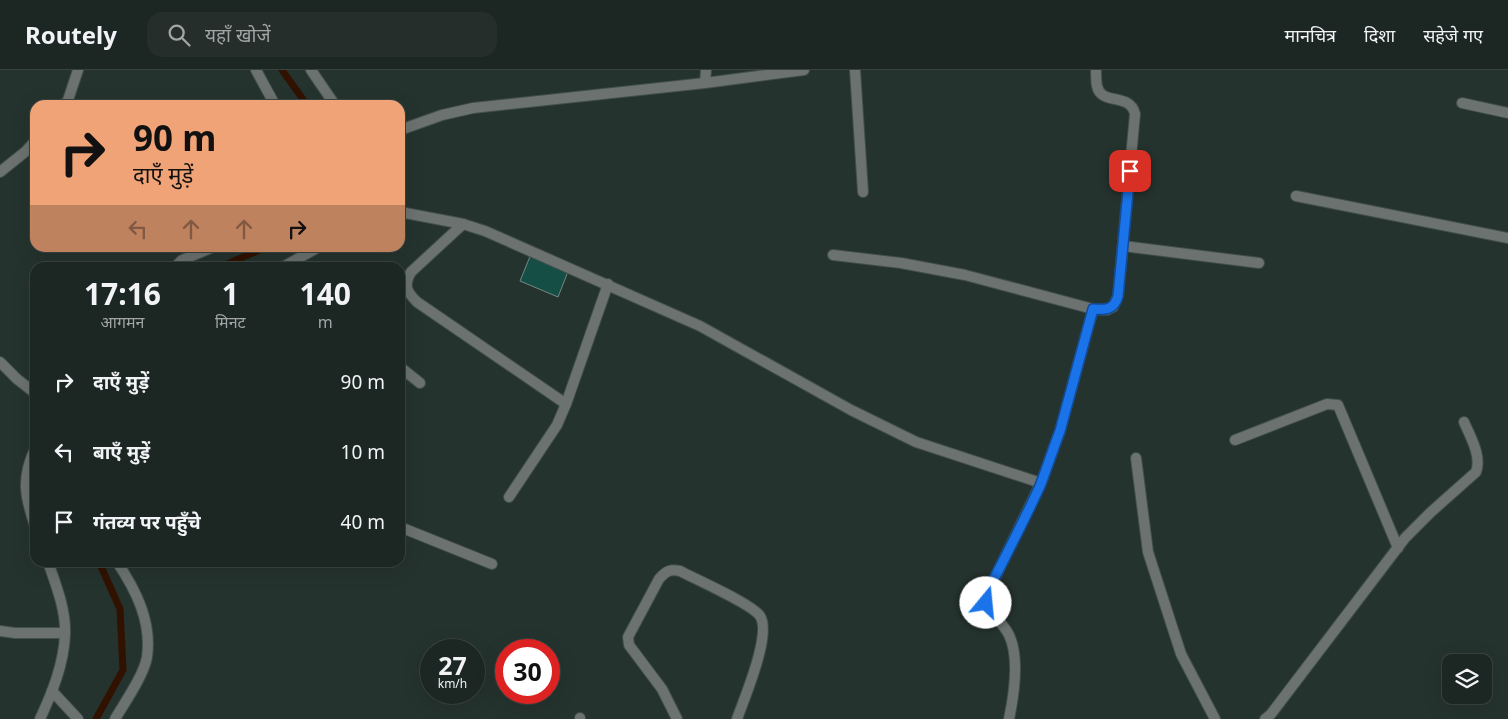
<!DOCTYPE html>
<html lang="hi">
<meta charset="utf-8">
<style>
:root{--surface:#1c2623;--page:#252e2b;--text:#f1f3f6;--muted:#a0a5a6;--line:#3a4341}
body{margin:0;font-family:"Noto Sans","Noto Sans Devanagari",sans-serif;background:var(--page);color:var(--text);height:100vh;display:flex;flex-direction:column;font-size:19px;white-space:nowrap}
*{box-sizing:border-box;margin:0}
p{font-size:16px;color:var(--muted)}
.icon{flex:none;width:28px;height:28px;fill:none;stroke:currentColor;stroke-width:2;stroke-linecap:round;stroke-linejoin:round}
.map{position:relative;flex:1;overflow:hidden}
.details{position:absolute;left:30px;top:192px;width:375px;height:305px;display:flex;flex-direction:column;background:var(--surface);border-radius:15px;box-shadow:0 5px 20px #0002,0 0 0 1px var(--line)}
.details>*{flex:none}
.top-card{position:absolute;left:30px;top:30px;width:375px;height:152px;border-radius:15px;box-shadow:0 5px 20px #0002,0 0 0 1px var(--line);background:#efa377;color:#111;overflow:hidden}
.controls{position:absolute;left:1442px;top:584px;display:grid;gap:10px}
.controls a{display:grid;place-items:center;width:50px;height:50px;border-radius:10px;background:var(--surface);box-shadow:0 5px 20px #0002,0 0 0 1px var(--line);font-size:25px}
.speed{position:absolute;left:420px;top:569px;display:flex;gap:10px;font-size:25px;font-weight:700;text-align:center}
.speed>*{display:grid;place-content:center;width:65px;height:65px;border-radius:50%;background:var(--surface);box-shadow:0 5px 20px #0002,0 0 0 1px var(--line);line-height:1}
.speed small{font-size:12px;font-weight:400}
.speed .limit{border:8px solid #d22;background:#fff;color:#111}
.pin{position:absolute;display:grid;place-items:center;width:42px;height:42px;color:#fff;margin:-21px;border-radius:10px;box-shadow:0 2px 8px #0006}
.me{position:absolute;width:55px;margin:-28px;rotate:17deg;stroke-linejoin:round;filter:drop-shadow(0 0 4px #0008)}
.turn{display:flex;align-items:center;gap:18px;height:105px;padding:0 20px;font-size:22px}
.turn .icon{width:65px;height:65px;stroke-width:2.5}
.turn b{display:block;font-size:35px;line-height:42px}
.lanes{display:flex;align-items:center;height:48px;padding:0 20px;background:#0003;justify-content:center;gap:25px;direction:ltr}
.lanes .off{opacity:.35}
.eta{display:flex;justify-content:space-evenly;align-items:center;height:85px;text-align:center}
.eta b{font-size:30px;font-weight:700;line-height:35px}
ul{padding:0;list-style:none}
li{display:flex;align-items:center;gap:15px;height:70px;padding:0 20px}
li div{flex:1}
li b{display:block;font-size:19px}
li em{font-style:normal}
header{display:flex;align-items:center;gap:30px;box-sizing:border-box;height:70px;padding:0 25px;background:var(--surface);border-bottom:1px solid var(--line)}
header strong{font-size:24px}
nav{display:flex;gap:28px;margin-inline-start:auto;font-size:18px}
.search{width:350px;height:45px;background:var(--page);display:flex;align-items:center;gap:12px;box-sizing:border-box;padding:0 18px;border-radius:15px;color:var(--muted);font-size:19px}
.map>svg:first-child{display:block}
</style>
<header>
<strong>Routely</strong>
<div class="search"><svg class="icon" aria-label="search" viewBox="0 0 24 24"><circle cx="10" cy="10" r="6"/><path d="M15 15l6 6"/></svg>यहाँ खोजें</div>
<nav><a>मानचित्र</a><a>दिशा</a><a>सहेजे गए</a></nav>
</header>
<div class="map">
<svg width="1508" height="649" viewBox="0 0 1508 649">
<rect width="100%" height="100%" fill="#25332f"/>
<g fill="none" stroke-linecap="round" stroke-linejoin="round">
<g stroke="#311200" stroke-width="7">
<path d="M282,0l25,35"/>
<path d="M218,198l46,-20"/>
<path d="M96,649l27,-49 -3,-61 -21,-47"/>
</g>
</g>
<path fill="#154e44" stroke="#778783" d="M531,184l38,15 -11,28 -38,-16z"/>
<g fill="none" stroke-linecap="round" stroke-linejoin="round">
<defs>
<path id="service" d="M580,649v-1"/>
<g id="minor">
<path d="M256,0l19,35"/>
<path d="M311,0l24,35"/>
<path d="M855,0l8,122"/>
<path d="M705,13l1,-13"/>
<path d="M1462,33l46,10"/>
<path d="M64,35l4,-5 10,-30"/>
<path d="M400,60l42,-15 31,-7 232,-25 99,-13"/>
<path d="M0,102l25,-20 10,-11"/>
<path d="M1296,126l212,42"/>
<path d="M400,142l63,12 22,7 215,95 151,84 65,32 125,41"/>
<path d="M463,154l-52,48c-8,14 -4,20 6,30l149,102"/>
<path d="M1123,176l136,17"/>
<path d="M833,185l68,8 64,12 128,34 14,1 6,-3 5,-11 17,-182c-5,-22 -34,-8 -38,-28 -1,-5 -1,-11 -1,-16"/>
<path d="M174,198l8,-8 29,-12"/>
<path d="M281,198l36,-20"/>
<path d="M0,292l17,17 18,14"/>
<path d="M400,297l20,16"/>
<path d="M1235,370l92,-36 11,1 60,143"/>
<path d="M35,379c-14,29 -10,48 0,77"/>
<path d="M1136,388l12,94 33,102 34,65"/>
<path d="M509,427l48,-72 9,-21 42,-120"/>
<path d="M400,457l92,37"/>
<path d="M0,561l15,2h50"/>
<path d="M52,621l26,28"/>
<path d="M40,649c12,-26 24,-55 25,-85 1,-24 -9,-49 -17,-72"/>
<path d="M115,649c10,-17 29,-44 32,-62 5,-35 -11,-67 -30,-95"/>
<path d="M677,649l-15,-30 -33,-44 -1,-8 31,-58c7,-8 11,-10 21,-8 17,9 72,33 80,45 12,18 -16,83 -23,103"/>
<path d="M1009,649c5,-24 11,-61 0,-84 -7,-14 -22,-23 -23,-39l55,-113 19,-52 33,-122"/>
<path d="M1265,649l6,-5 134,-176 26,-26 45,-40c6,-16 -6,-36 -12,-50"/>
</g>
</defs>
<use href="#service" stroke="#414e4b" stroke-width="12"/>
<use href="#minor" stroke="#414e4b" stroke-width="12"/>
<use href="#service" stroke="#6b7270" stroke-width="10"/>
<use href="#minor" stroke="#6b7270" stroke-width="10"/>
</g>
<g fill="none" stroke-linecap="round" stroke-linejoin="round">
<defs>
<path id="route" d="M986,533v-7l3,-7c17,-34 35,-68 51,-103 7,-18 13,-37 20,-55l33,-122c13,1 21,1 25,-13l12,-125"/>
</defs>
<use href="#route" stroke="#114b97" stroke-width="12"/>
<use href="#route" stroke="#1a73e8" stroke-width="9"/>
</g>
</svg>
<div class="controls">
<a><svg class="icon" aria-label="layers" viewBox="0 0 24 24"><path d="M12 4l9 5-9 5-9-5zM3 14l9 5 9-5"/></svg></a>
</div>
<div class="speed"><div>27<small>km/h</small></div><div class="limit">30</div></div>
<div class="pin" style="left:1130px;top:101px;background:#d93025"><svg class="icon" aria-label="arrive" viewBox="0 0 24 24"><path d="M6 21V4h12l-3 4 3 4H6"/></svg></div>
<svg class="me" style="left:986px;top:533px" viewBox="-20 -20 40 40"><circle r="19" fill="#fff"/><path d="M0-13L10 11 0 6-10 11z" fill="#1a73e8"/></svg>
<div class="top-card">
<div class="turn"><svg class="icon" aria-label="right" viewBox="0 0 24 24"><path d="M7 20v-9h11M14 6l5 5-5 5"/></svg><div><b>90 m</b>दाएँ मुड़ें</div></div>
<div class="lanes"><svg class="icon off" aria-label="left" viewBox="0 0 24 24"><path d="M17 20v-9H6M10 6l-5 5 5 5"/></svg><svg class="icon off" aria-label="ahead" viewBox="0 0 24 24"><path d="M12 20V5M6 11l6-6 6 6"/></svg><svg class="icon off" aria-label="ahead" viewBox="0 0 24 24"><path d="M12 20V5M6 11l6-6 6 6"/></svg><svg class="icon" aria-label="right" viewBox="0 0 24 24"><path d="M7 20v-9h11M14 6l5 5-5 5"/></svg></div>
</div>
<section class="details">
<div class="eta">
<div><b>17:16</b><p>आगमन</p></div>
<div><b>1</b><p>मिनट</p></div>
<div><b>140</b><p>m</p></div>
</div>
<ul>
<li><svg class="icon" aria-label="right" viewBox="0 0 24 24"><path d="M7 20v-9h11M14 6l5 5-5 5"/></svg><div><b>दाएँ मुड़ें</b></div><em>90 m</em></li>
<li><svg class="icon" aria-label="left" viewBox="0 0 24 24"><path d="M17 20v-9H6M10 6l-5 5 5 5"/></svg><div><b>बाएँ मुड़ें</b></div><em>10 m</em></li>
<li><svg class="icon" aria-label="arrive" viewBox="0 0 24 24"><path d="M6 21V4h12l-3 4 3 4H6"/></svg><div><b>गंतव्य पर पहुँचे</b></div><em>40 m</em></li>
</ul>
</section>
</div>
